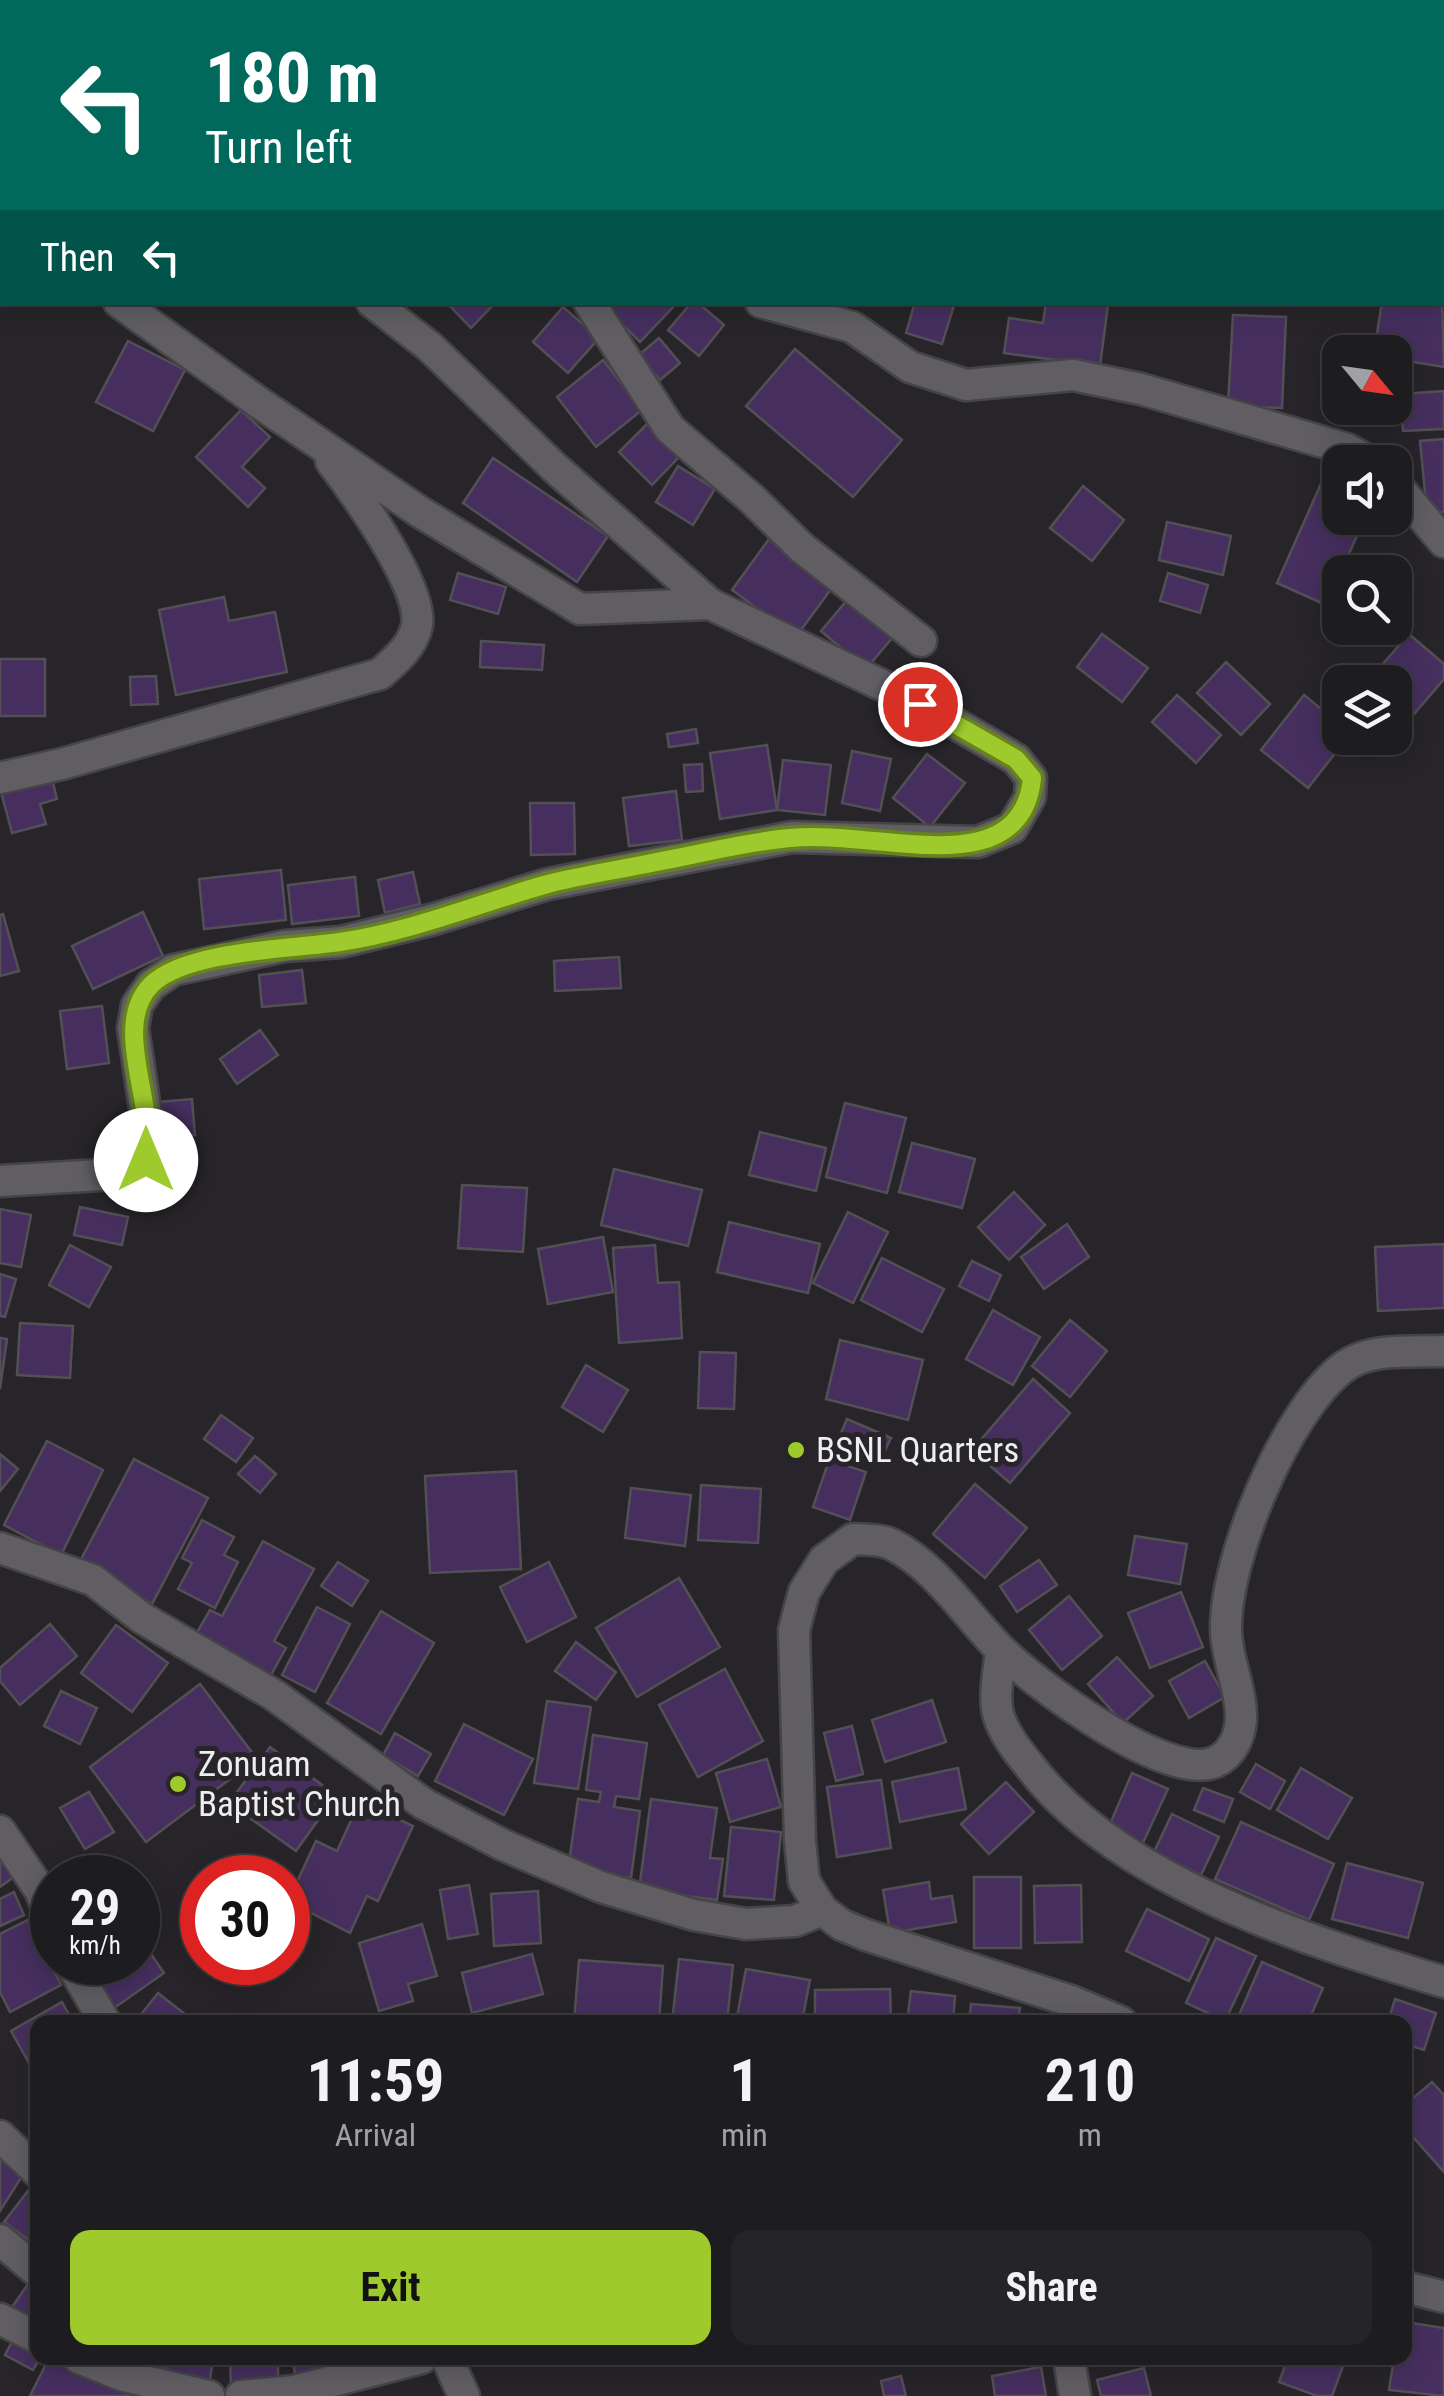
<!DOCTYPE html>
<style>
:root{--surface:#1d1c1f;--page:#252528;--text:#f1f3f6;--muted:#a0a1a4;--line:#3b3a3d;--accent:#9eca2e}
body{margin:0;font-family:"Roboto Condensed",sans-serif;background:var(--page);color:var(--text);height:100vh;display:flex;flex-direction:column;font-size:38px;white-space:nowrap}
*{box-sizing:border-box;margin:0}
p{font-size:32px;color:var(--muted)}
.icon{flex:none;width:55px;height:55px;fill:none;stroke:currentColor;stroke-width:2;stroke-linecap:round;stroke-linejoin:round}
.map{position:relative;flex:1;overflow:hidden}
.panel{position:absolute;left:30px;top:2015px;width:1382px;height:350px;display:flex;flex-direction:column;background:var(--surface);border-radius:20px;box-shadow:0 5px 25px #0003,0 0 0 2px var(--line)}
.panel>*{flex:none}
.banner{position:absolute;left:0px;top:0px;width:1445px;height:305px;box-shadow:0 5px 25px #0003,0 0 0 2px var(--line);background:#00695c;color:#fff;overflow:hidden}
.needle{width:65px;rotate:119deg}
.tools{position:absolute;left:1322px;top:335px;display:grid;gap:20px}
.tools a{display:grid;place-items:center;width:90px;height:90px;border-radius:20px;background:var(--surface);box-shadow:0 5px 25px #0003,0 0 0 2px var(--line);font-size:50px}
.speed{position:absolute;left:30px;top:1855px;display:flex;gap:20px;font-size:50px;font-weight:700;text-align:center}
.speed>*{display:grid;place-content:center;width:130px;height:130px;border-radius:50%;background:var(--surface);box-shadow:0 5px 25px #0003,0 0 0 2px var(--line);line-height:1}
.speed small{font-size:25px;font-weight:400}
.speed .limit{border:15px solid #d22;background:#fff;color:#111}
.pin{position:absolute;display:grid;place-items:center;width:85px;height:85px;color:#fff;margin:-42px;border:5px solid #fff;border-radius:50%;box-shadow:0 2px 10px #0007}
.me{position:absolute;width:110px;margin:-55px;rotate:0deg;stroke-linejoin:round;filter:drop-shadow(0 0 8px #0008)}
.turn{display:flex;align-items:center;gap:35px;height:210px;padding:0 40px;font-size:45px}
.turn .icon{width:130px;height:130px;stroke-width:2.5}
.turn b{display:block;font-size:70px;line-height:85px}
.then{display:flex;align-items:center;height:95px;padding:0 40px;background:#0003;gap:20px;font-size:38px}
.eta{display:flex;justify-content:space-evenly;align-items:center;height:170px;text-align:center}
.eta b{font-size:60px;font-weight:700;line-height:70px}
.button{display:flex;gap:20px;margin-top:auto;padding:20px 40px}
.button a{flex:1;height:115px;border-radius:20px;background:var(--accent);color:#111;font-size:40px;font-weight:700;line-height:115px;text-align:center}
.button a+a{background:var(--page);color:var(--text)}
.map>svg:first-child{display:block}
</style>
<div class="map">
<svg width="1444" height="2396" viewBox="0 0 1444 2396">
<rect width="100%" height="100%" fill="#272529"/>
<g fill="#462f5f" stroke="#525055" stroke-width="2.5">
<path d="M1442,299l2,68 -49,-8v-7h-21l8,-50h60z"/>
<path d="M446,302h50l-25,26z"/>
<path d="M612,302h66l-38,40 -34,-34z"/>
<path d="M692,302h5l27,23 -25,31 -31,-26z"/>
<path d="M915,302h40l-13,42 -36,-11z"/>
<path d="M1046,302l62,3 -8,61 -96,-13 5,-35 34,5z"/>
<path d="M563,307l36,31 -31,35 -35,-31z"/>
<path d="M1233,315l53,2 -4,91 -54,-2z"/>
<path d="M659,338l21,25 -20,17 -21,-25z"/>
<path d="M128,341l57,29 -32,61 -57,-29z"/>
<path d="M795,349l107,91 -49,57 -107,-91z"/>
<path d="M603,360l39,50 -46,37 -39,-50z"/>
<path d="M1444,391v38l-41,2 -2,-37z"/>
<path d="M241,410l29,27 -28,30 23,21 -17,19 -52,-50z"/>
<path d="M647,424l33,32 -28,29 -33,-33z"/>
<path d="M1444,439v73l-17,2 -7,-73z"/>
<path d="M493,458l115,78 -31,46 -114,-79z"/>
<path d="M678,466l37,23 -22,36 -37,-23z"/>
<path d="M1323,479l17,7v32h25l-39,87 -49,-22z"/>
<path d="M1083,486l41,34 -32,41 -42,-33z"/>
<path d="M1167,522l64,14 -8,39 -64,-15z"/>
<path d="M769,539l65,46 -38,52 -64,-47z"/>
<path d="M458,573l48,14 -8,27 -48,-14z"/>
<path d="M1168,573l40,12 -8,28 -40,-12z"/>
<path d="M224,597l5,24 46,-9 12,60 -111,23 -17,-85z"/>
<path d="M848,599l45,38 -27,32 -45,-38z"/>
<path d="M1102,634l46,34 -26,34 -45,-35z"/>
<path d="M1409,634l35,30v15l-35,41 -14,-12v-26h-28z"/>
<path d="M481,641l63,4 -2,25 -62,-3z"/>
<rect x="0" y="659" width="45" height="57"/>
<path d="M1226,662l44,42 -29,31 -44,-42z"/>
<path d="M156,676l2,28 -27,1 -1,-28z"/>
<path d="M1177,695l44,40 -25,28 -44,-41z"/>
<path d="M1304,695l36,29v14h7l-39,50 -47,-38z"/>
<path d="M696,729l2,14 -29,4 -2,-13z"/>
<path d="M767,745l10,65 -57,9 -10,-66z"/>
<path d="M852,751l39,8 -11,52 -38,-8z"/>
<path d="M927,754l38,29 -35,44 -37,-29z"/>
<path d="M783,760l48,5 -6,50 -48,-5z"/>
<path d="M702,764l1,27 -17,1 -2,-27z"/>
<path d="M51,775l6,24 -17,5 6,20 -34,9 -12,-45z"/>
<path d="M676,791l6,49 -53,6 -6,-48z"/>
<path d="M530,803h44l1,51 -44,1z"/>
<path d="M281,870l5,50 -82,9 -5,-50z"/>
<path d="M413,872l7,32 -35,9 -7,-33z"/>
<path d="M355,877l4,39 -67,8 -4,-39z"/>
<path d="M143,912l20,44 -70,33 -21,-43z"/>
<path d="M3,914l16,57 -19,5v-61z"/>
<path d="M619,957l2,31 -66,3 -1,-30z"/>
<path d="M302,970l4,33 -44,4 -3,-32z"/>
<path d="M102,1006l7,57 -42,6 -7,-58z"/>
<path d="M260,1030l18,25 -41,29 -17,-25z"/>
<path d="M192,1099l3,36 -33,3 -3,-36z"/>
<path d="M845,1103l61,15 -19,75 -61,-16z"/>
<path d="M760,1132l66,16 -10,43 -67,-16z"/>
<path d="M912,1143l63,16 -13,49 -63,-16z"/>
<path d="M614,1169l88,21 -14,56 -87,-21z"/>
<path d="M462,1185l65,3 -4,64 -65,-4z"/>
<path d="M1014,1192l31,33 -36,35 -31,-33z"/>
<path d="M80,1207l48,10 -6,28 -48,-10z"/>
<path d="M0,1209l31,6 -10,52 -21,-4z"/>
<path d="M848,1212l40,20 -35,71 -40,-20z"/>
<path d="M729,1222l91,22 -12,49 -91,-21z"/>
<path d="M1067,1224l22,33 -45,32 -23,-32z"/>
<path d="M603,1237l10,55 -65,12 -10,-55z"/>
<path d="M1444,1244v64l-66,3 -3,-64z"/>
<path d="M70,1245l41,22 -22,40 -40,-22z"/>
<path d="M655,1245l3,38 21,-1 3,56 -63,5 -6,-95z"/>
<path d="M882,1258l62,31 -22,43 -61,-32z"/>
<path d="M972,1261l29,14 -12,26 -30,-15z"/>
<path d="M0,1274l16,5 -11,38 -5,-1z"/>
<path d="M993,1310l47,27 -27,48 -47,-26z"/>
<path d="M1070,1320l37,31 -37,46 -38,-31z"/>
<path d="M20,1323l53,3 -3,52 -53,-3z"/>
<path d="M0,1338l7,1 -7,50z"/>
<path d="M840,1340l83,20 -15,60 -82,-21z"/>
<path d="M700,1352l36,1 -2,56 -36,-1z"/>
<path d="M586,1365l42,25 -25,42 -41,-25z"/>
<path d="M1033,1379l37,34 -60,70 -38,-33z"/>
<path d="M221,1415l32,23 -17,24 -32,-23z"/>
<path d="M847,1419l44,19 -13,27 -43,-18z"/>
<path d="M47,1441l56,29 -42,85 -57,-30z"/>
<path d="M0,1454l18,15 -18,22z"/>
<path d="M255,1456l21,18 -16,19 -22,-19z"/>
<path d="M134,1459l74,39 -56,106 -74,-39z"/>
<path d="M829,1460l37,12 -16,48 -37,-13z"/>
<path d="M516,1471l5,98 -91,4 -5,-97z"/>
<path d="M975,1484l52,44 -42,50 -52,-44z"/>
<path d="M701,1485l60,4 -3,54 -60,-3z"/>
<path d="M631,1488l60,7 -6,51 -60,-8z"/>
<path d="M202,1520l32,17 -10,18 14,7 -23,46 -37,-19 14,-26 -10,-5z"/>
<path d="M1135,1536l52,8 -7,40 -52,-9z"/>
<path d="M263,1541l51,28 -40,72 12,7 -15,27 -75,-41 14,-24 12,6z"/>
<path d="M1039,1560l18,25 -40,27 -17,-26z"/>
<path d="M338,1562l30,19 -16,25 -31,-20z"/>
<path d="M549,1562l27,55 -49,25 -27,-55z"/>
<path d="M679,1578l41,69 -83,50 -41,-69z"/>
<path d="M1181,1592l22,55 -53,21 -22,-55z"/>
<path d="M1069,1596l33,40 -40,34 -33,-40z"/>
<path d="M317,1607l33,17 -35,68 -33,-17z"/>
<path d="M381,1611l53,32 -53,91 -54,-31z"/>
<path d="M50,1624l27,32 -57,49 -20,-24v-13z"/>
<path d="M116,1625l52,38 -36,49 -51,-39z"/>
<path d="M576,1642l40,30 -20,28 -41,-29z"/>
<path d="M1117,1657l36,39 -30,27 -35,-39z"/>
<path d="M1205,1661l20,36 -36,21 -20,-37z"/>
<path d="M725,1669l38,72 -65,36 -39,-72z"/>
<path d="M200,1684l57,75 -111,83 -56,-75z"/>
<path d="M61,1691l36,17 -17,36 -36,-18z"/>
<path d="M932,1700l14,42 -61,20 -13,-42z"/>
<path d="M547,1701l44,6 -13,82 -44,-6z"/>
<path d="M464,1724l69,35 -29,56 -69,-34z"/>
<path d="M852,1726l11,48 -27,7 -12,-48z"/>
<path d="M395,1733l36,21 -13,22 -35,-21z"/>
<path d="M593,1735l54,8 -8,56 -23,-3 -2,11 26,4 -9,67 -63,-9 10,-70 21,3 2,-10 -15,-2z"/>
<path d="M270,1747l66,48 -40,56 -67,-48z"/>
<path d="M767,1759l14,48 -51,15 -14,-49z"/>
<path d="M1256,1764l29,17 -15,28 -30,-17z"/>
<path d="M958,1768l8,41 -66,13 -8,-40z"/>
<path d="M1301,1768l51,30 -24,41 -51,-29z"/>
<path d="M1132,1773l36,16 -27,58 -34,-16z"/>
<path d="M881,1780l10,68 -54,9 -10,-70z"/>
<path d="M1006,1782l28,30 -45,42 -28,-30z"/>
<path d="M1203,1788l30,11 -9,23 -30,-12z"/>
<path d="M89,1792l25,40 -29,17 -25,-41z"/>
<path d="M651,1799l66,9 -7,50 13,1 -6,41 -78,-10z"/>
<path d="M360,1801l53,25 -35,75 -11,-5 -17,37 -62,-32 28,-60 21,10z"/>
<path d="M1172,1814l47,23 -18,38 -47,-23z"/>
<path d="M1241,1822l93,42 -25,56 -94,-41z"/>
<path d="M731,1827l50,5 -7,68 -50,-4z"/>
<path d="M0,1858l14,19 -14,10z"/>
<path d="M1347,1863l76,20 -15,55 -76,-19z"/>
<rect x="974" y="1877" width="47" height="71"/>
<path d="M929,1882l2,17 21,-3 4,26 -66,11 -7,-43z"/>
<path d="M469,1885l9,49 -30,5 -8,-49z"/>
<path d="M1081,1885l1,57 -47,1 -1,-57z"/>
<path d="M538,1891l3,52 -47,3 -3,-52z"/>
<path d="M14,1892l10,23 -24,11v-27z"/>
<path d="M1147,1909l62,30 -20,42 -63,-30z"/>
<path d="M28,1920l33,65 -51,27 -10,-20v-58z"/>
<path d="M422,1924l15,52 -29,8 5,17 -34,10 -20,-68z"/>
<path d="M138,1935l26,38 -50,35 -32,-46h56z"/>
<path d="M1216,1938l40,18 -31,65 -39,-18z"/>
<path d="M532,1954l11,40 -71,19 -10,-40z"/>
<path d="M679,1959l54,6 -6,57h-55z"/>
<path d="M579,1960l84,6 -4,56h-85z"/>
<path d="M1262,1962l61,26 -15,34h-72z"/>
<path d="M746,1969l64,11 -8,42h-66z"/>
<path d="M890,1989l1,33h-76v-32z"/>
<path d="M911,1991l44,5 -2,26h-46z"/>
<path d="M158,1993l37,29h-60z"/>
<path d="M1395,1999l41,14 -12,37 -19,-6v-22h-17z"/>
<path d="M62,2002l11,20h-35v57l-27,-48z"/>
<path d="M971,2004l49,4 -2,14h-49z"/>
<rect x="1027" y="2017" width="38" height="5"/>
<path d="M1432,2082l12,13v77l-39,-44v-23z"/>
<path d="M0,2157l24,16 -24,38z"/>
<path d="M34,2183l4,3v42l-9,12 -25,-18z"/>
<path d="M28,2284l10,7v38l-28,-19z"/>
<path d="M1405,2322l39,6v68l-55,-6 5,-32h11z"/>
<path d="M14,2338l24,12 2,8 -7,12 -28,-15z"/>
<path d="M49,2358h5l77,38h-101z"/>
<path d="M166,2358h47l-3,22 -46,-5z"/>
<path d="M230,2358h48v26l-47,1z"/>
<path d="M293,2358h26l1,14 -25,3z"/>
<path d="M1288,2358h58l-14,38h-15l-38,-14z"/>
<path d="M1041,2367l5,29h-51l-3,-20z"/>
<path d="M1144,2368l7,28h-50l-4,-16z"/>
<path d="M901,2376l5,20h-22l-3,-15z"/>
</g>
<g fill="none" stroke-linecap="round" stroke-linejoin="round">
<defs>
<g id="street">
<path d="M992,2l1,-2"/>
<path d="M0,27l2,1"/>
<path d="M0,218l2,2"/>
<path d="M1442,271h2"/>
<path d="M372,302l58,45 125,121 155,136"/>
<path d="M589,302l81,127 82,70 50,49 119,93"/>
<path d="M761,302l91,25 58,40 56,18 107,-10 68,14 206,60 23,13"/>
<path d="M1395,484l49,58"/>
<path d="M0,778l62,-14 318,-90c16,-14 33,-28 37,-49 6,-39 -62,-132 -86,-164"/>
<path d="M0,1181l133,-8 12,-13 5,-18 -17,-114 4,-23 14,-20 22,-15 112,-24 56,-4 90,-22 117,-36 244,-47 186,5 34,-14 18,-31 1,-19 -15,-19 -96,-56 -210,-99 -130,5 -160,-97 -162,-110 -139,-100"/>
<path d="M0,1548l93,32 49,38 132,77 150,109 79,41 98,42 93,28 52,9 49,-3 27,-11"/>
<path d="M1001,1651c-2,21 -9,49 -1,69 6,16 18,32 29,45 88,117 280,176 415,217"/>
<path d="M0,1831l40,59 12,31"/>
<path d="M70,1962l35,60"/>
<path d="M0,2136l38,36"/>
<path d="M0,2240l38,32"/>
<path d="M0,2319l38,19"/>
<path d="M79,2358l45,18 85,20"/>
<path d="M447,2358l17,38"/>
<path d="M1069,2358l6,38"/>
<path d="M241,2396l53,-5 128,-33"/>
</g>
<g id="secondary">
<path d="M1121,2022l-50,-21 -205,-66 -24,-10 -20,-15 -18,-29 -4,-40 -6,-211 10,-38 20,-32 29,-21c12,1 27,0 38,5 45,22 74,70 109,105 33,34 168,134 215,113 17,-7 25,-26 26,-43 1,-30 -15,-60 -15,-90 -1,-71 59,-215 115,-260 27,-22 70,-17 103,-18"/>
<path d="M1405,2287l39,10"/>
</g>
</defs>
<use href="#street" stroke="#454447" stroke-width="35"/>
<use href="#secondary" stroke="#454447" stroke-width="35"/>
<use href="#street" stroke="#605e63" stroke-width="30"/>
<use href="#secondary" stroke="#605e63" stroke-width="30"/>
</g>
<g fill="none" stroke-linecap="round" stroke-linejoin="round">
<defs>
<path id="route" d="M146,1160c12,-52 -36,-133 5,-175 35,-35 142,-36 189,-43 70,-10 137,-38 204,-57 37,-10 75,-15 112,-23 44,-8 89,-20 134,-24 56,-6 136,16 189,3 33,-8 50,-30 53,-63l-16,-19 -96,-55"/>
</defs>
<use href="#route" stroke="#67831e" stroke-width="25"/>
<use href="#route" stroke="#9eca2e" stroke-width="18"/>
</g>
<g fill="#9eca2e" stroke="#272529" stroke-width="4">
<circle cx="796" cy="1450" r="10"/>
<circle cx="178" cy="1784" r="10"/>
</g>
<g text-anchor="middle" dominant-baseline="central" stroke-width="10" stroke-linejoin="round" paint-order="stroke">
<g font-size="35" fill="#eeedf0" stroke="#272529" text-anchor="start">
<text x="816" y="1450">BSNL Quarters</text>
<text x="198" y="1764">Zonuam<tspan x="198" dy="40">Baptist Church</tspan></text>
</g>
</g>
</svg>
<div class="tools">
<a><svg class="needle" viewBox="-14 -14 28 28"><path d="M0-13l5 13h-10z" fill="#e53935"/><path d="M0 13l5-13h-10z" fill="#a0a1a4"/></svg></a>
<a><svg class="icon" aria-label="sound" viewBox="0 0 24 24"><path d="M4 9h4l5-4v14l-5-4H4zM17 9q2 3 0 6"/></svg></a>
<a><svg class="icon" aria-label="search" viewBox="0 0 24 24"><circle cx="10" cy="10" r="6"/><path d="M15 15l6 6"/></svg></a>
<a><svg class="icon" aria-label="layers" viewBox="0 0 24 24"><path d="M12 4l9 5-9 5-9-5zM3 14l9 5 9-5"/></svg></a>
</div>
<div class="speed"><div>29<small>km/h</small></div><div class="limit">30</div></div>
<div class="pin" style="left:920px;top:704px;background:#d93025"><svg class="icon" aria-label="arrive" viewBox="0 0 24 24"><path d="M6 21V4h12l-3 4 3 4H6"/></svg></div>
<svg class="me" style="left:146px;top:1160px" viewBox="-20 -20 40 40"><circle r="19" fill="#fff"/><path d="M0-13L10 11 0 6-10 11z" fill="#9eca2e"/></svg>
<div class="banner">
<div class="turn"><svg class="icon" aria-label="left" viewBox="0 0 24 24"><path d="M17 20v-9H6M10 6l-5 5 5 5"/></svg><div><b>180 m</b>Turn left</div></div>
<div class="then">Then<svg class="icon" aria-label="left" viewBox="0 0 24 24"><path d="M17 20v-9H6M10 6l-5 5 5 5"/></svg></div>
</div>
<section class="panel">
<div class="eta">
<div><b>11:59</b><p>Arrival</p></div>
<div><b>1</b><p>min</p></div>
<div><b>210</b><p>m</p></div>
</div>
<div class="button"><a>Exit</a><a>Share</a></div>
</section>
</div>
